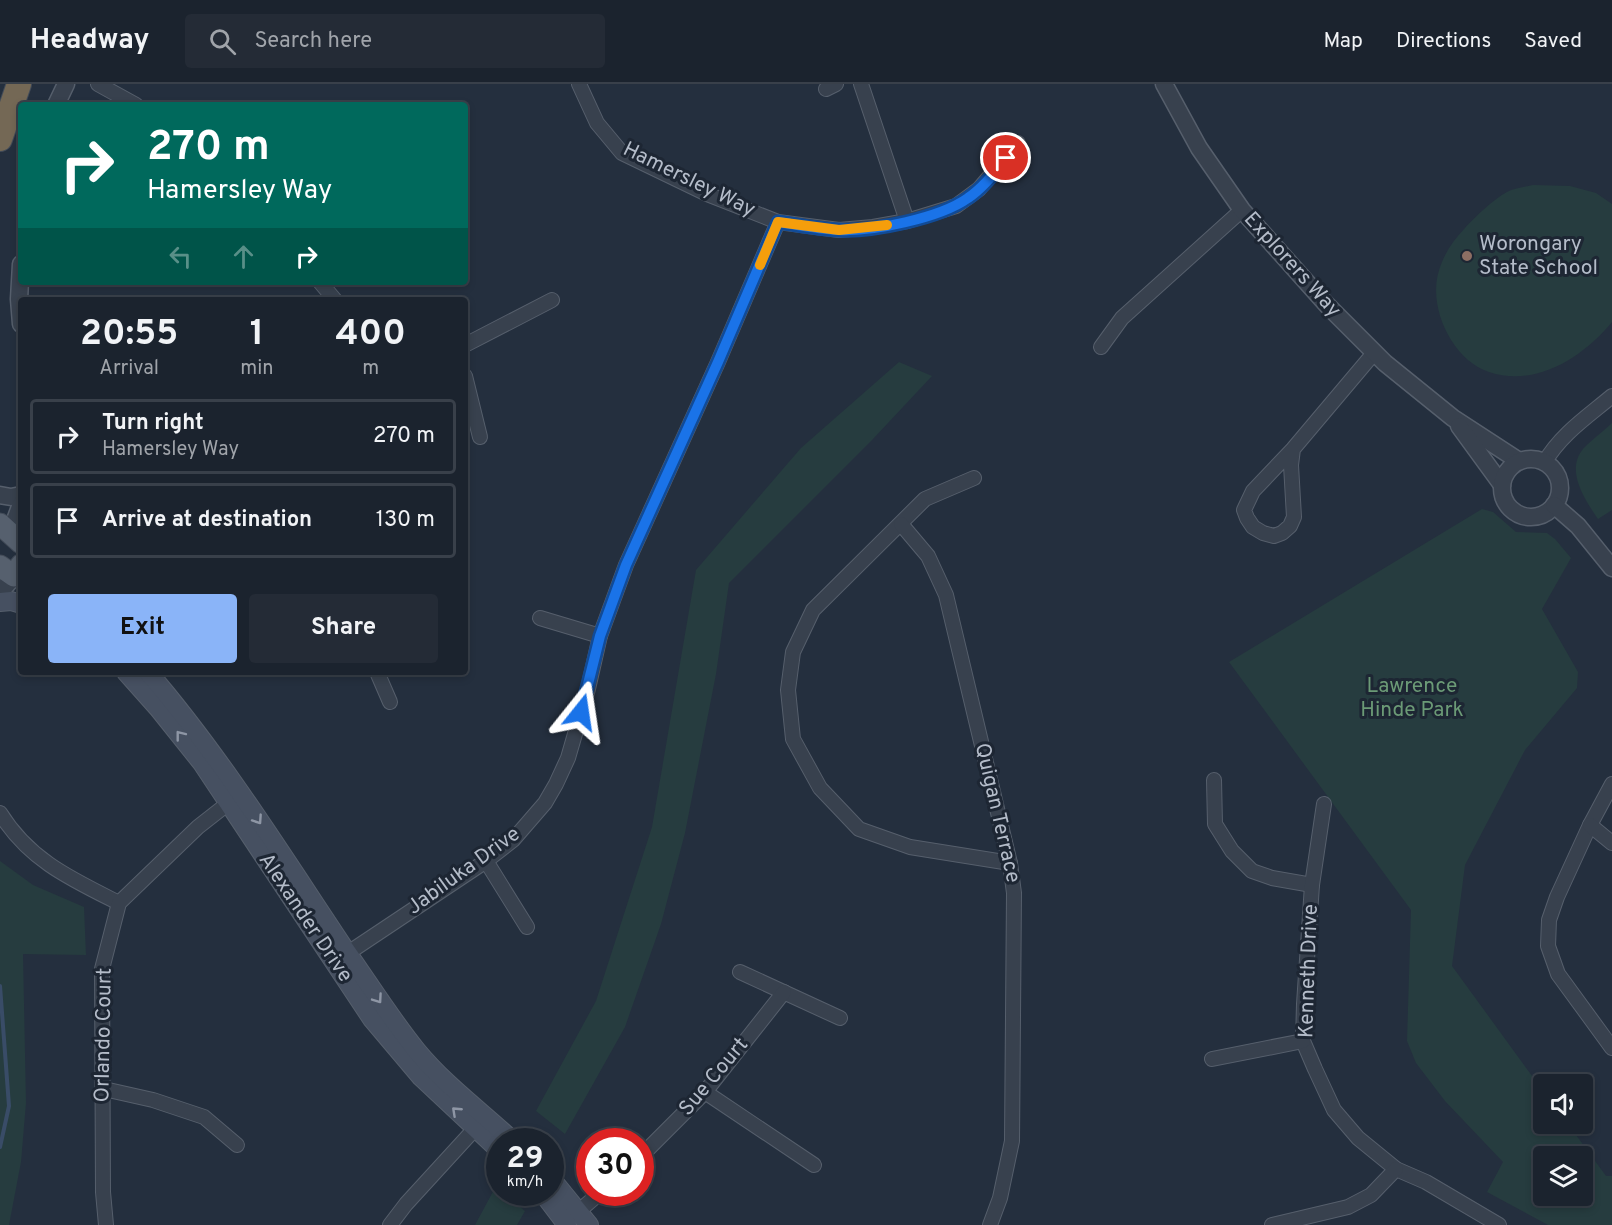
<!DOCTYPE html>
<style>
:root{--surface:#1b232e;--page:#242b36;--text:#f1f3f6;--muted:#a0a4aa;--line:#39404a;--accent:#8ab4f8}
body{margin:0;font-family:Overpass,sans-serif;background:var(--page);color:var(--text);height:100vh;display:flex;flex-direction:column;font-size:22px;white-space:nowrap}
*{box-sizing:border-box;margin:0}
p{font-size:20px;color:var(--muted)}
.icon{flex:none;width:33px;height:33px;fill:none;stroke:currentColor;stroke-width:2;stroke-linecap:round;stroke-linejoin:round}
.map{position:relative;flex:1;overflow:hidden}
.panel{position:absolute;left:18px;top:213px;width:450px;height:378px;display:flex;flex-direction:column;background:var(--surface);border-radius:6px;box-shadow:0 3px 9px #0003,0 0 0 2px var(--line)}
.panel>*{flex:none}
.hud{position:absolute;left:18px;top:18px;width:450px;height:183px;border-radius:6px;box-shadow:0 3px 9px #0003,0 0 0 2px var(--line);background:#00695c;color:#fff;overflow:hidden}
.fabs{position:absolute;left:1533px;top:990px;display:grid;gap:12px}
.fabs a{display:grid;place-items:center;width:60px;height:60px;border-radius:6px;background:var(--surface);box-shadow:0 3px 9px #0003,0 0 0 2px var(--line);font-size:30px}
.speed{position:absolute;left:486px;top:1044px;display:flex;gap:12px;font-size:30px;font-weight:700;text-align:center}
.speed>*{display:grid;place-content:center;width:78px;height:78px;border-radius:50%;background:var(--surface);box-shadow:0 3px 9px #0003,0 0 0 2px var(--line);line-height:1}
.speed small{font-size:15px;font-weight:400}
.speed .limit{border:9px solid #d22;background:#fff;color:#111}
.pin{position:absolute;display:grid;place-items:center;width:51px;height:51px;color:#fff;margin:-26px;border:3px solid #fff;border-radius:50%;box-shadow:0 2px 6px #0007}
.me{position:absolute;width:66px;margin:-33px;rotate:15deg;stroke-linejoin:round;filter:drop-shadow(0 0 4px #0008)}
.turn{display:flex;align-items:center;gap:21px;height:126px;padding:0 30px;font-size:27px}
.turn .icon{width:78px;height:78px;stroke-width:2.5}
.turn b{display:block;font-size:42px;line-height:51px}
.lanes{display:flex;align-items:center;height:57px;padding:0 30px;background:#0003;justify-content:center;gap:30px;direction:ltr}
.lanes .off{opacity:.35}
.eta{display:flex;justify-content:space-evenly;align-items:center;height:102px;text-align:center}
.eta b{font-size:36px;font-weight:700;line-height:42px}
.button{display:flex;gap:12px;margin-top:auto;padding:12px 30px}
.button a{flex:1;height:69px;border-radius:6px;background:var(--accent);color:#111;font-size:24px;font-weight:700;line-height:69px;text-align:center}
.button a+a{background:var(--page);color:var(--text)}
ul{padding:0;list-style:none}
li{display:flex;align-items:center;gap:18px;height:75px;margin:0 12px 9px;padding:0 18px;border:3px solid var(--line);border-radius:6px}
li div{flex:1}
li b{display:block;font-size:22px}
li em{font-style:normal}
header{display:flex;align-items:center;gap:36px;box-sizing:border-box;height:84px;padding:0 30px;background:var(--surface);border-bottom:2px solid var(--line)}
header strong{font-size:28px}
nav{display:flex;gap:33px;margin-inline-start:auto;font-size:21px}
.search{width:420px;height:54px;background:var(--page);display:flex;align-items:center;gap:15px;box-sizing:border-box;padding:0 21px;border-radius:6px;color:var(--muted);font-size:22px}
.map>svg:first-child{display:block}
</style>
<header>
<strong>Headway</strong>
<div class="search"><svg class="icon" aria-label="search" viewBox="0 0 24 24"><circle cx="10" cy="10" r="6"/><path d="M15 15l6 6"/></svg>Search here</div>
<nav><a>Map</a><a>Directions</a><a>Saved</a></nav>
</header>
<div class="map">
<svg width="1612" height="1141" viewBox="0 0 1612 1141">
<rect width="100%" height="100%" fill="#242f3e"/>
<g fill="#263c3f" fill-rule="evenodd">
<path d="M1533,101l37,1 26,7 16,11v118c-29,35 -76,66 -123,50 -36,-12 -60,-62 -51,-98 5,-19 14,-32 27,-46 10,-11 29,-29 42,-36 7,-4 18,-5 26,-7z"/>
<path d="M899,278l33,14 -59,63 -144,144 -13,91 -31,159 -24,91 -36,103 -60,107 -29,-23 60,-110 56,-174 44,-257 105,-122z"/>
<path d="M1612,339v87l-14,9c-13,-19 -33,-48 -15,-70 8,-9 20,-17 29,-26z"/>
<path d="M1482,425l11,3 23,20 31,1 8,6 16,19 -29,51 36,63 -1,16 -52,62 -60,115 -13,101 91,125 1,33h24l38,52h6v49h-64l-61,-33 16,-30 -58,-61 -29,-38 -9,-22 4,-131 -182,-248zM1582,1072v40h-38v-40z"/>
<path d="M0,777l33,24 51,22 2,48 -63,-1 3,149 -5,59 -12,63h-9z"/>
<path d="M496,1102l3,3 1,3 4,1 21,18 -8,14h-42z"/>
</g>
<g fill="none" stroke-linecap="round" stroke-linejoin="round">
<path stroke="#394c67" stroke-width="4" d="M0,902l9,120 -9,41"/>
<defs>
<g id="minor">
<path d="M98,0l38,21"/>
<path d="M579,0l18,39 25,30 85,41 71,28 61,8 34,-3 34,-6 49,-15 23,-17 39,-46"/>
<path d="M861,0l46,137"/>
<path d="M826,5l10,-5"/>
<path d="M320,198l15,18"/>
<path d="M465,261l87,-45"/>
<path d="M1101,263l21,-29 120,-108"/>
<path d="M465,292l15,61"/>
<path d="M1293,365l-2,16 3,52 -4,9 -8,7 -8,3 -11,-3 -10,-6 -6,-9 -3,-8 9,-19 40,-42 81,-96"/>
<path d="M1544,379c17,-29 43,-46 68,-67"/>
<path d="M974,394l-49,21 -112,111 -20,42 -5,38 5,49 27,49 39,41 51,18 100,16"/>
<path d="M901,440l27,32 18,39 64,268 4,30 -2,248 -12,57 -10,27"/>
<path d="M540,534l60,18"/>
<path d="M377,588l13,30"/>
<path d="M1214,696l1,44 17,27 20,20 20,7 40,7"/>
<path d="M1612,700l-22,41 -33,72 -8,23 -1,26 10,28 54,74"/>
<path d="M1324,720l-12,81 -8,119 -1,37 12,28 19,41 24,28 38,31 30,13 73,43"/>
<path d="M0,729c29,47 71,66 119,90"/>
<path d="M1590,741l22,18"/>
<path d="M486,777l41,66"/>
<path d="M342,873l144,-96 27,-21 32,-37 11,-19 12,-26 20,-69 12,-53 26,-71 92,-203 60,-140"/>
<path d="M740,888l100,46"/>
<path d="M1212,975l91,-18"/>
<path d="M104,1005l49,11 51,17 33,28"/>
<path d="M705,1008l109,73"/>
<path d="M640,1073l65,-65 79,-100"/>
<path d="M579,1127l22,-19"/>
<path d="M106,1141l-3,-33 -1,-223 17,-66 79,-76 37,-29"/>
<path d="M390,1141l16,-21 76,-83"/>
<path d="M1272,1141l76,-18 23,-12 25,-26"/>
</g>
<g id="tertiary">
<path d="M1164,0l35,64 43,62 85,95 58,58 68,55 66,43"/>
<path d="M56,21l10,-21"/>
<path d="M21,180l-2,35 2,25"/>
<path d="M1459,342l43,59"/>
<circle cx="1531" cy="404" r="29"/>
<path d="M0,411l11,2 10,-2"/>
<path d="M1554,421l24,21 34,42"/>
<path d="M10,450l11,-30"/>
<path d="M0,509l14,-17"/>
</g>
<g id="secondary">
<path d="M0,518l11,-1 10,3"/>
<path d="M126,588l32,36 44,55 170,256 49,58 79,74"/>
<path d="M148,588c74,86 135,185 198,279 24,34 45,68 71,100 28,34 65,61 97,91"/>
<path d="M550,1093l39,48"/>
<path d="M542,1108l25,33"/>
</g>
<g id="primary">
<path d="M0,440l21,19"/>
<path d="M0,482l14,10 7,-11"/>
</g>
<path id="motorway" d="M0,55l19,-55"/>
</defs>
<use href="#minor" stroke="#565f6c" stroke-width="16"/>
<use href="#tertiary" stroke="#565f6c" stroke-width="19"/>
<use href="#secondary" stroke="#565f6c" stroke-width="20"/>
<use href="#primary" stroke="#414a57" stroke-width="23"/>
<use href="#motorway" stroke="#434c59" stroke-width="26"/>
<use href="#minor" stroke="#38414e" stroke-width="14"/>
<use href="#tertiary" stroke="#38414e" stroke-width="16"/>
<use href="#secondary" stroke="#465061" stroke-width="18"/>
<use href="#primary" stroke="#56606e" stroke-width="21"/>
<use href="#motorway" stroke="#746855" stroke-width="24"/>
</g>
<defs><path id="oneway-chevron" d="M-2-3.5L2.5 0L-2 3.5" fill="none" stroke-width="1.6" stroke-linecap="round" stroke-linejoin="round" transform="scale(1.5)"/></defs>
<g stroke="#8e96a5">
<use href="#oneway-chevron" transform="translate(180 651) rotate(-128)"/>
<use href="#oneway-chevron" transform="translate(258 736) rotate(56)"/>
<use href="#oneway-chevron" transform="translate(378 915) rotate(55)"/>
<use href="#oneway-chevron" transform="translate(456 1027) rotate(-137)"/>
</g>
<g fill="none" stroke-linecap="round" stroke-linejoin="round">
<defs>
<path id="route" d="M581,628l19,-76 26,-71 92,-203 60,-140c20,3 40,7 60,8 34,2 102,-12 130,-32 15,-10 27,-25 38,-40"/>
</defs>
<use href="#route" stroke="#114b97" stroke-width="15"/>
<use href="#route" stroke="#1a73e8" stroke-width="10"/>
<path stroke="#f59e0b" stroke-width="10" d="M760,181l18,-43 61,8 48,-5"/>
</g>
<circle fill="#8d6e63" stroke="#1d2633" stroke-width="2" cx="1467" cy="172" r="6"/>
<g text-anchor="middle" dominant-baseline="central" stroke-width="6" stroke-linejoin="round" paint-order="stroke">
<g font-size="21" fill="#b4bcc9" stroke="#1d2633">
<text transform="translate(689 96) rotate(26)">Hamersley Way</text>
<text transform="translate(1292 181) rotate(48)">Explorers Way</text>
<text transform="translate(997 729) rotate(77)">Quigan Terrace</text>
<text transform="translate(464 787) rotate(-36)">Jabiluka Drive</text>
<text transform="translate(305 834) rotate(56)">Alexander Drive</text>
<text transform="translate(1309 887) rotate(-88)">Kenneth Drive</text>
<text transform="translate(104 951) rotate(-89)">Orlando Court</text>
<text transform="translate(714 993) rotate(-50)">Sue Court</text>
</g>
<g font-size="21" fill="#b4bcc9" stroke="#1d2633" text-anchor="start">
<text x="1479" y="160">Worongary<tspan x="1479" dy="24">State School</tspan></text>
</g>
<g font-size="21" fill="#6b9a76" stroke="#1d2633">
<text x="1412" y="602">Lawrence<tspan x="1412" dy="24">Hinde Park</tspan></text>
</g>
</g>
</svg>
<div class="fabs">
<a><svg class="icon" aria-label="sound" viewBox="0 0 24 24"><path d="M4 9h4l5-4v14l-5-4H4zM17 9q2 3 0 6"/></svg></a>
<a><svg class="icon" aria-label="layers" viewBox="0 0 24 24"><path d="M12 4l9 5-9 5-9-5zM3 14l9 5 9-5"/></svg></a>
</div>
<div class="speed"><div>29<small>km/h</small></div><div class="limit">30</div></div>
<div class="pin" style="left:1006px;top:74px;background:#d93025"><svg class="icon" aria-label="arrive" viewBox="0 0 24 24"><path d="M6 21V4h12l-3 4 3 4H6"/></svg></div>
<svg class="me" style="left:581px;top:628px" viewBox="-20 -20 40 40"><path d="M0-17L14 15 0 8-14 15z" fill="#1a73e8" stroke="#fff" stroke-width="4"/></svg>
<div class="hud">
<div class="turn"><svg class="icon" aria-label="right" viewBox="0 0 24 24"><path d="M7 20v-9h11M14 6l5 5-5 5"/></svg><div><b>270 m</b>Hamersley Way</div></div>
<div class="lanes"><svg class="icon off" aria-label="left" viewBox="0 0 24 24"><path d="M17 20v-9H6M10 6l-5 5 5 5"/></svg><svg class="icon off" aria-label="ahead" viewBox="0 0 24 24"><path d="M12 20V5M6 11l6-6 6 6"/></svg><svg class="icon" aria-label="right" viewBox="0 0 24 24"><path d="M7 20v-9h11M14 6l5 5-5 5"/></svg></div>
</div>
<section class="panel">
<div class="eta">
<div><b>20:55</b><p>Arrival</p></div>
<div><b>1</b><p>min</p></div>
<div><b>400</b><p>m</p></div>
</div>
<ul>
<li><svg class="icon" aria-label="right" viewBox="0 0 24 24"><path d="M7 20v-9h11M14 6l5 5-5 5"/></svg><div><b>Turn right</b><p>Hamersley Way</p></div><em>270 m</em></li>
<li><svg class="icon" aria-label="arrive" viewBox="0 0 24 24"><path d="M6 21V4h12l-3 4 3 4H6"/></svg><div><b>Arrive at destination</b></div><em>130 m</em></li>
</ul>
<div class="button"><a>Exit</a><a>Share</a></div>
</section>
</div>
